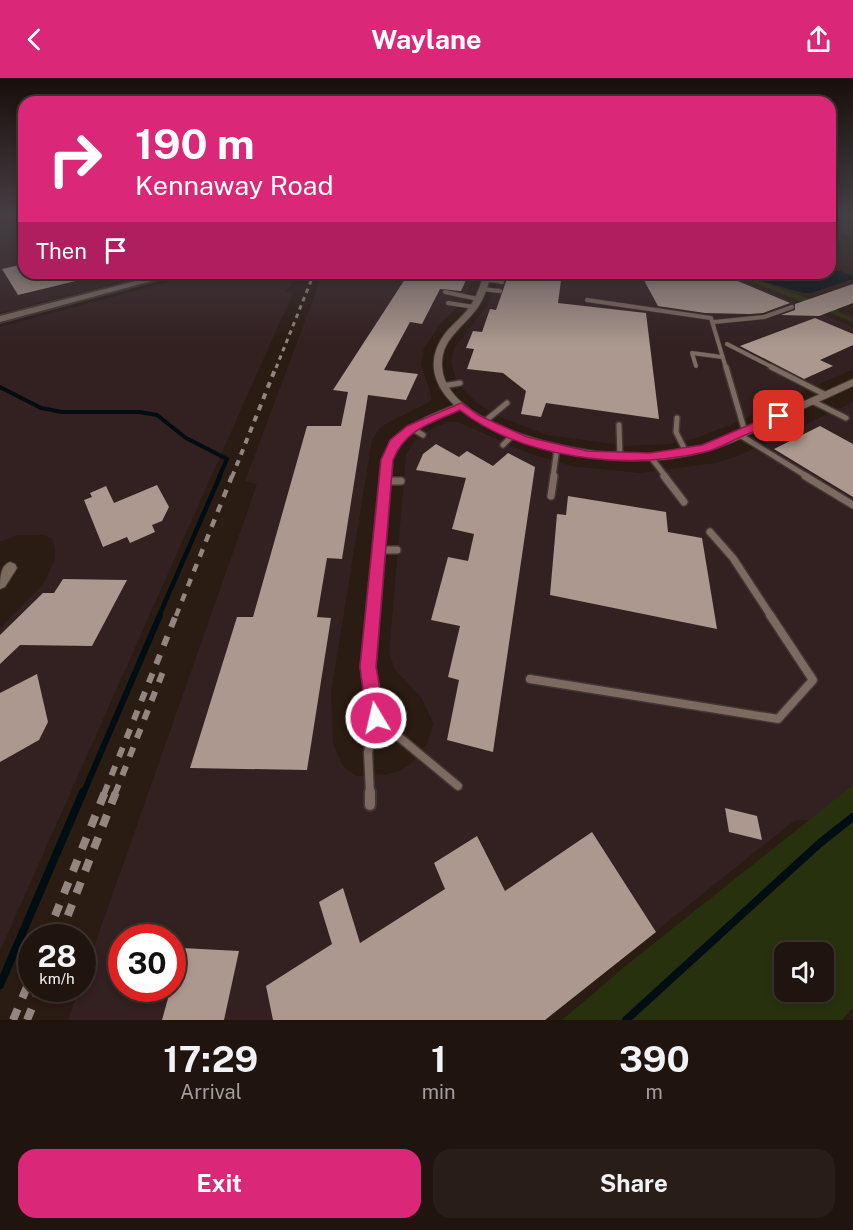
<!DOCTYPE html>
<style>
:root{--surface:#20140e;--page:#281d17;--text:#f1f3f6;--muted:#a29e9e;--line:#3d332e;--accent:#db2777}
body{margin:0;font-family:"Public Sans",sans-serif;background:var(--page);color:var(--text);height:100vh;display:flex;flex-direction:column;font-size:22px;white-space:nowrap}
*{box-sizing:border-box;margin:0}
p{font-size:20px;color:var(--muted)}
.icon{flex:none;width:33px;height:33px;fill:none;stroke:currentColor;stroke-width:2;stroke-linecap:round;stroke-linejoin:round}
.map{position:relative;height:942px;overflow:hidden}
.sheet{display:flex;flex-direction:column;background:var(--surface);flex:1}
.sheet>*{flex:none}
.guide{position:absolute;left:18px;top:18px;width:818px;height:183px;border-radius:18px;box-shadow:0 3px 9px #0003,0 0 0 2px var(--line);background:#db2777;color:#fff;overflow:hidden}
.tools{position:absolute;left:774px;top:864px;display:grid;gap:12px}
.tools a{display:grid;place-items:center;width:60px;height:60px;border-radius:12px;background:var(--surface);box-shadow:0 3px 9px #0003,0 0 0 2px var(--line);font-size:30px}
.speed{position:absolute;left:18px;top:846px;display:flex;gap:12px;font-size:30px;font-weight:700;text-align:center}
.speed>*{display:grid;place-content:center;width:78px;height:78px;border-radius:50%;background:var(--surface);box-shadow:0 3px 9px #0003,0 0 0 2px var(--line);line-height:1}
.speed small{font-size:15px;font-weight:400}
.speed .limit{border:9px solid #d22;background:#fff;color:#111}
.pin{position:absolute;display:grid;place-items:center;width:51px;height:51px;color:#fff;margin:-26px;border-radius:12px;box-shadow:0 3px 9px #0006}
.me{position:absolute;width:66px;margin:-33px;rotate:351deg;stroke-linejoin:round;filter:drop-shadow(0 0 4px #0008)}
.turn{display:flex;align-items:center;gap:21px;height:126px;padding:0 18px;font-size:27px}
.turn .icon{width:78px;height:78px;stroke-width:2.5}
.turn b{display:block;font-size:42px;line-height:51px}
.then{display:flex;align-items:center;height:57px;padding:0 18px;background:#0003;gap:12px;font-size:22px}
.eta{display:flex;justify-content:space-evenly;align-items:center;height:102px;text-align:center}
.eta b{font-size:36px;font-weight:700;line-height:42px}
.cta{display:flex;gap:12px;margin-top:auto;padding:12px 18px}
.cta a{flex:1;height:69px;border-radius:18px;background:var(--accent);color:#fff;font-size:24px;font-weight:700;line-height:69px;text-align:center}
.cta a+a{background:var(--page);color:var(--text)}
header{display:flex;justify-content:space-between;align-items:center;height:78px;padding:0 18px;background:var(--accent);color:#fff;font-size:27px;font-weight:700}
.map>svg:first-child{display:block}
</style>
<header><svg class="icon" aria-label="back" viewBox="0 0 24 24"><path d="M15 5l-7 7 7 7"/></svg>Waylane<svg class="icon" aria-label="share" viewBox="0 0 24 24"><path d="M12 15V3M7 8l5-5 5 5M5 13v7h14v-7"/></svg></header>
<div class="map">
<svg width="853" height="942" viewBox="0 0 853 942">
<rect width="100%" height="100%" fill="#2a1b13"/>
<g fill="#332021" fill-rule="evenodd">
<path d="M0,138h24v57h130l-154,40z"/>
<path d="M830,138h23v19l-17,-2 9,7 -15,3z"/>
<path d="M202,195h98l-15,19 8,1 -293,658v-323l43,-44 12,-25v-10l-3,-10 -8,-4h-27l-17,7v-215z"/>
<path d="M323,195h152l-10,27 -25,24 -16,24 -3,16 10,31v6l-42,21 -10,7 -7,11 -41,253 2,50 10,23 13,10 28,-1 15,-4 11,-7 17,-20 4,-13 2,-8 -12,-26 -26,-27 -6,-17 17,-198 8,-14 16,-11 17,-8h11l70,31 44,13 68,7 75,-10 23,-7 115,-54v384l-39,34h-19l-250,200h-477l11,-31 3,-1 1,-10 174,-494 -12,-3zM122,860h50v50h-50z"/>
<path d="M501,195l224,1 128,53v42l-120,55 -37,14 -27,6 -41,2 -81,-11 -47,-18 -22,-13 -14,-14 -10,-16 -3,-13 3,-13 33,-42z"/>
</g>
<g fill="#28310e" fill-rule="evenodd">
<path d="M730,195h6l72,25 45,20v4z"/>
<path d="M853,707v223l-11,12h-280l66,-56zM784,874h40v40h-40z"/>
</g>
<path fill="#000d12" d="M830,193h10l13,5v3l-42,14h-8l-59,-17 -4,-3h90z"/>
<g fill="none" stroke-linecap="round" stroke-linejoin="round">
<path stroke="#000d12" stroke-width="4" d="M0,309l41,21 21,4h77l18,3 29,23 41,21 -8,18"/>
<path stroke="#000d12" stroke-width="4.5" d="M159,538l61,-140"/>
<path stroke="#000d12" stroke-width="6" d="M83,716l77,-179"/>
<g stroke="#000d12" stroke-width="8">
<path d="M0,907l83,-193"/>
<path d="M626,942l194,-177 33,-26"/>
</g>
</g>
<g fill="#ac988e">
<path d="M24,186v9h63l1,5 -70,17 -16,-26z"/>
<path d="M409,195h47l-2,6 12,1 -5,11 -21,-2 -18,35 -12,-2 -26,48 34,4 -12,26 -38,-5 -26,164 -15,-1 -10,59 14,1 -24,152 -117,-2 47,-151h16l54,-191h34l7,-34 -15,-2z"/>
<path d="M509,195h53l-4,30 88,10 13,106 -113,-16 -5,14 -20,-3 5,-23 -23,-18 -36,-4 7,-20 -8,-1 7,-17 9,1 8,-23 6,1z"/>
<path d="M640,195l81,1 69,29 -27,10 -13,1 -45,-1 -47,-7z"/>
<path d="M853,206v19l-34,13 -38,-1 14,-5v-6z"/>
<path d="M815,240l38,16v11l-33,15 13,6 -29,13 -64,-33z"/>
<path d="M820,348l33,18v53l-79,-48z"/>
<path d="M436,366l23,13 8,-6 26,15 15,-13 27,14 -42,285 -46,-12 12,-60 -11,-3 12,-51 -29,-6 17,-63 20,4 6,-27 -22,-5 14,-51 -50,-8 7,-16z"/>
<path d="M157,407l12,22 -7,14 -10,4 3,7 -25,11 -3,-6 -24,10 -19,-47 8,-3 -2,-4 16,-7 8,17z"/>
<path d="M568,418l98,16 2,20 34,6 15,91 -167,-34 7,-81 9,1z"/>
<path d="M63,501l64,1 -35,66 -72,-1 -20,19v-29l43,-42h11z"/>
<path d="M37,596l11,48 -9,18 -39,22v-69z"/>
<path d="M725,730l32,8 5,24 -33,-8z"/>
<path d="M592,754l64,100 -111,88h-272l-7,-34 66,-42 -13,-42 24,-14 17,55 85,-54 -11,-26 43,-27 28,55z"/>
<path d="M182,870l57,3 -15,69h-62z"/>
</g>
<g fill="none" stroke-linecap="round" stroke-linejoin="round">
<defs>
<path id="service-far5" d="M469,200l33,4"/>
<g id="service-far4">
<path d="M498,203l4,1"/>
<path d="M482,211l18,2"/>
<path d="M445,214l33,7"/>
<path d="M587,222l124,18 15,50"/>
<path d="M448,225l26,4"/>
<path d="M714,244l50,-5 28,-10"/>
<path d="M727,266l47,24"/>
<path d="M696,288l-4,-13 30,4"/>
</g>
<g id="service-far3">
<path d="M726,289l19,65"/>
<path d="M771,289l55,28"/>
<path d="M443,308l17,-3"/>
<path d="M812,323l34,17"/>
<path d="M677,340l-1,14 10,20"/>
<path d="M484,344l23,-19"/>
<path d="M619,347l1,32"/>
<path d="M411,350l12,7"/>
<path d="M740,357l68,42"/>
<path d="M503,367l10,-10"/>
<path d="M650,378l16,21"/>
<path d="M553,399l4,-29"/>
</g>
<g id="service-far2">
<path d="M664,398l20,26"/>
<path d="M805,398l48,29"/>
<path d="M385,403h16"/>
<path d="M551,418l3,-20"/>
<path d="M710,454l23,26 38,58"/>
<path d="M379,472h18"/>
</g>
<g id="service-far1">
<path d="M530,601l248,40 35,-39 -43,-65"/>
<path d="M370,716l-2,-42 8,-34 82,68"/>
</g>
<path id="service" d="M370,714v13"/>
<g id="minor">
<path d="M484,195h8c-4,11 -7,24 -14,34 -12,18 -36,31 -36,56 -2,62 132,89 178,90 35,2 71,-2 103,-15l130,-59v7c-27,13 -55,25 -83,38 -20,10 -40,21 -62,27 -51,15 -107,12 -157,-1 -32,-8 -65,-19 -91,-40 -28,11 -56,20 -67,50l-17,207 9,51 -3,6 -6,3 -6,-3 -3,-6 -7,-51 21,-207c14,-33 42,-42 73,-55 -23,-22 -28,-48 -7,-74 8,-9 19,-17 25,-28 6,-9 9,-20 12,-30z"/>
<path d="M10,484l5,2 2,4 -12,19 -5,2c0,-11 0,-23 10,-27z"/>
</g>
<path id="tertiary" d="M167,195h14l-181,49v-6z"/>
</defs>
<use href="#service-far5" stroke="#423632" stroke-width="4.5"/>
<use href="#service-far4" stroke="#423632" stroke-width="5"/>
<use href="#service-far3" stroke="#423632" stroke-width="8"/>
<use href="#service-far2" stroke="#423632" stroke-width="10"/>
<use href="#service-far1" stroke="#423632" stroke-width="11"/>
<use href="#service" stroke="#423632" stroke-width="14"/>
<use href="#minor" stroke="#423632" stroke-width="2"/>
<use href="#tertiary" stroke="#423632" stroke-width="4"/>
<use href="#service-far5" stroke="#7c6960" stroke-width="3"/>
<use href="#service-far4" stroke="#7c6960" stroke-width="4"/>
<use href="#service-far3" stroke="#7c6960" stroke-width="5"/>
<use href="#service-far2" stroke="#7c6960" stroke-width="7"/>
<use href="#service-far1" stroke="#7c6960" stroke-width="8"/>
<use href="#service" stroke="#7c6960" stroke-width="10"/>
<use href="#minor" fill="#7c6960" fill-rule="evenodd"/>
<use href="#tertiary" fill="#7c6960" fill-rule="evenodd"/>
<path stroke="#938680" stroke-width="2" stroke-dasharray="4 4" stroke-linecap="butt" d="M310,205l4,-10"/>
<path stroke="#938680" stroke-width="3" stroke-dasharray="4.5 4.5" stroke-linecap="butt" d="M276,290l35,-87"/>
<path stroke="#938680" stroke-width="4" stroke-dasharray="6 6" stroke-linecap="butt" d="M232,399l44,-110"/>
<path stroke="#938680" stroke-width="4.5" stroke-dasharray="8 8" stroke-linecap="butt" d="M176,538l56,-140"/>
<g stroke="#938680" stroke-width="6" stroke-dasharray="10 10" stroke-linecap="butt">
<path d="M104,716l72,-179"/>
<path d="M115,716l51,-130"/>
</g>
<g stroke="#938680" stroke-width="8" stroke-dasharray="12 12" stroke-linecap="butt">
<path d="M46,860l59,-146"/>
<path d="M59,860l57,-146"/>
<path d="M13,942l19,-45"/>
<path d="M27,942l13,-32"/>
</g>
</g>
<linearGradient id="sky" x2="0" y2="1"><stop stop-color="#170f0a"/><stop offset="0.51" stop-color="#443f44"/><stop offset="1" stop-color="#443f44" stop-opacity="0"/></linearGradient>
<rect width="853" height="269" fill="url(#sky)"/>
<path fill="#db2777" stroke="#8e194d" stroke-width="1.5" d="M461,325l19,13 47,21 60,14 63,2 52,-8 73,-31 9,2c-10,10 -28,14 -41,20 -12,5 -25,13 -38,16 -77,18 -181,8 -245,-42 -28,13 -55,19 -67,50l-17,207 9,51 -3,7 -6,2 -6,-2 -3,-7 -7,-51 21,-207 9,-20 17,-14z"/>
</svg>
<div class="tools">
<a><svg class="icon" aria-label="sound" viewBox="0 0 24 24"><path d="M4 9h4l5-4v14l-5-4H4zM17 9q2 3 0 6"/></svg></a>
</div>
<div class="speed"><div>28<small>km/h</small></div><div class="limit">30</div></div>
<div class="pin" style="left:779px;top:338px;background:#d93025"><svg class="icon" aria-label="arrive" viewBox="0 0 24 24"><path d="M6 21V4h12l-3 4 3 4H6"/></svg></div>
<svg class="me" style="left:376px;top:640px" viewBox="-20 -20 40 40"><circle r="17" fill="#db2777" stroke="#fff" stroke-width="3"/><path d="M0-11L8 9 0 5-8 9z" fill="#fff"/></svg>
<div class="guide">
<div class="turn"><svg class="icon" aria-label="right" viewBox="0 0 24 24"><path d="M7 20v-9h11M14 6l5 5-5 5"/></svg><div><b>190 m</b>Kennaway Road</div></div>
<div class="then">Then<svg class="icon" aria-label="arrive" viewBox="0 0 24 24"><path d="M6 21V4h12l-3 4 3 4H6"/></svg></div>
</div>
</div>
<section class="sheet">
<div class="eta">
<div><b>17:29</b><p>Arrival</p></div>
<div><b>1</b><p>min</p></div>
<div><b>390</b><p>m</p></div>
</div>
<div class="cta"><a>Exit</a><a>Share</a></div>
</section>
